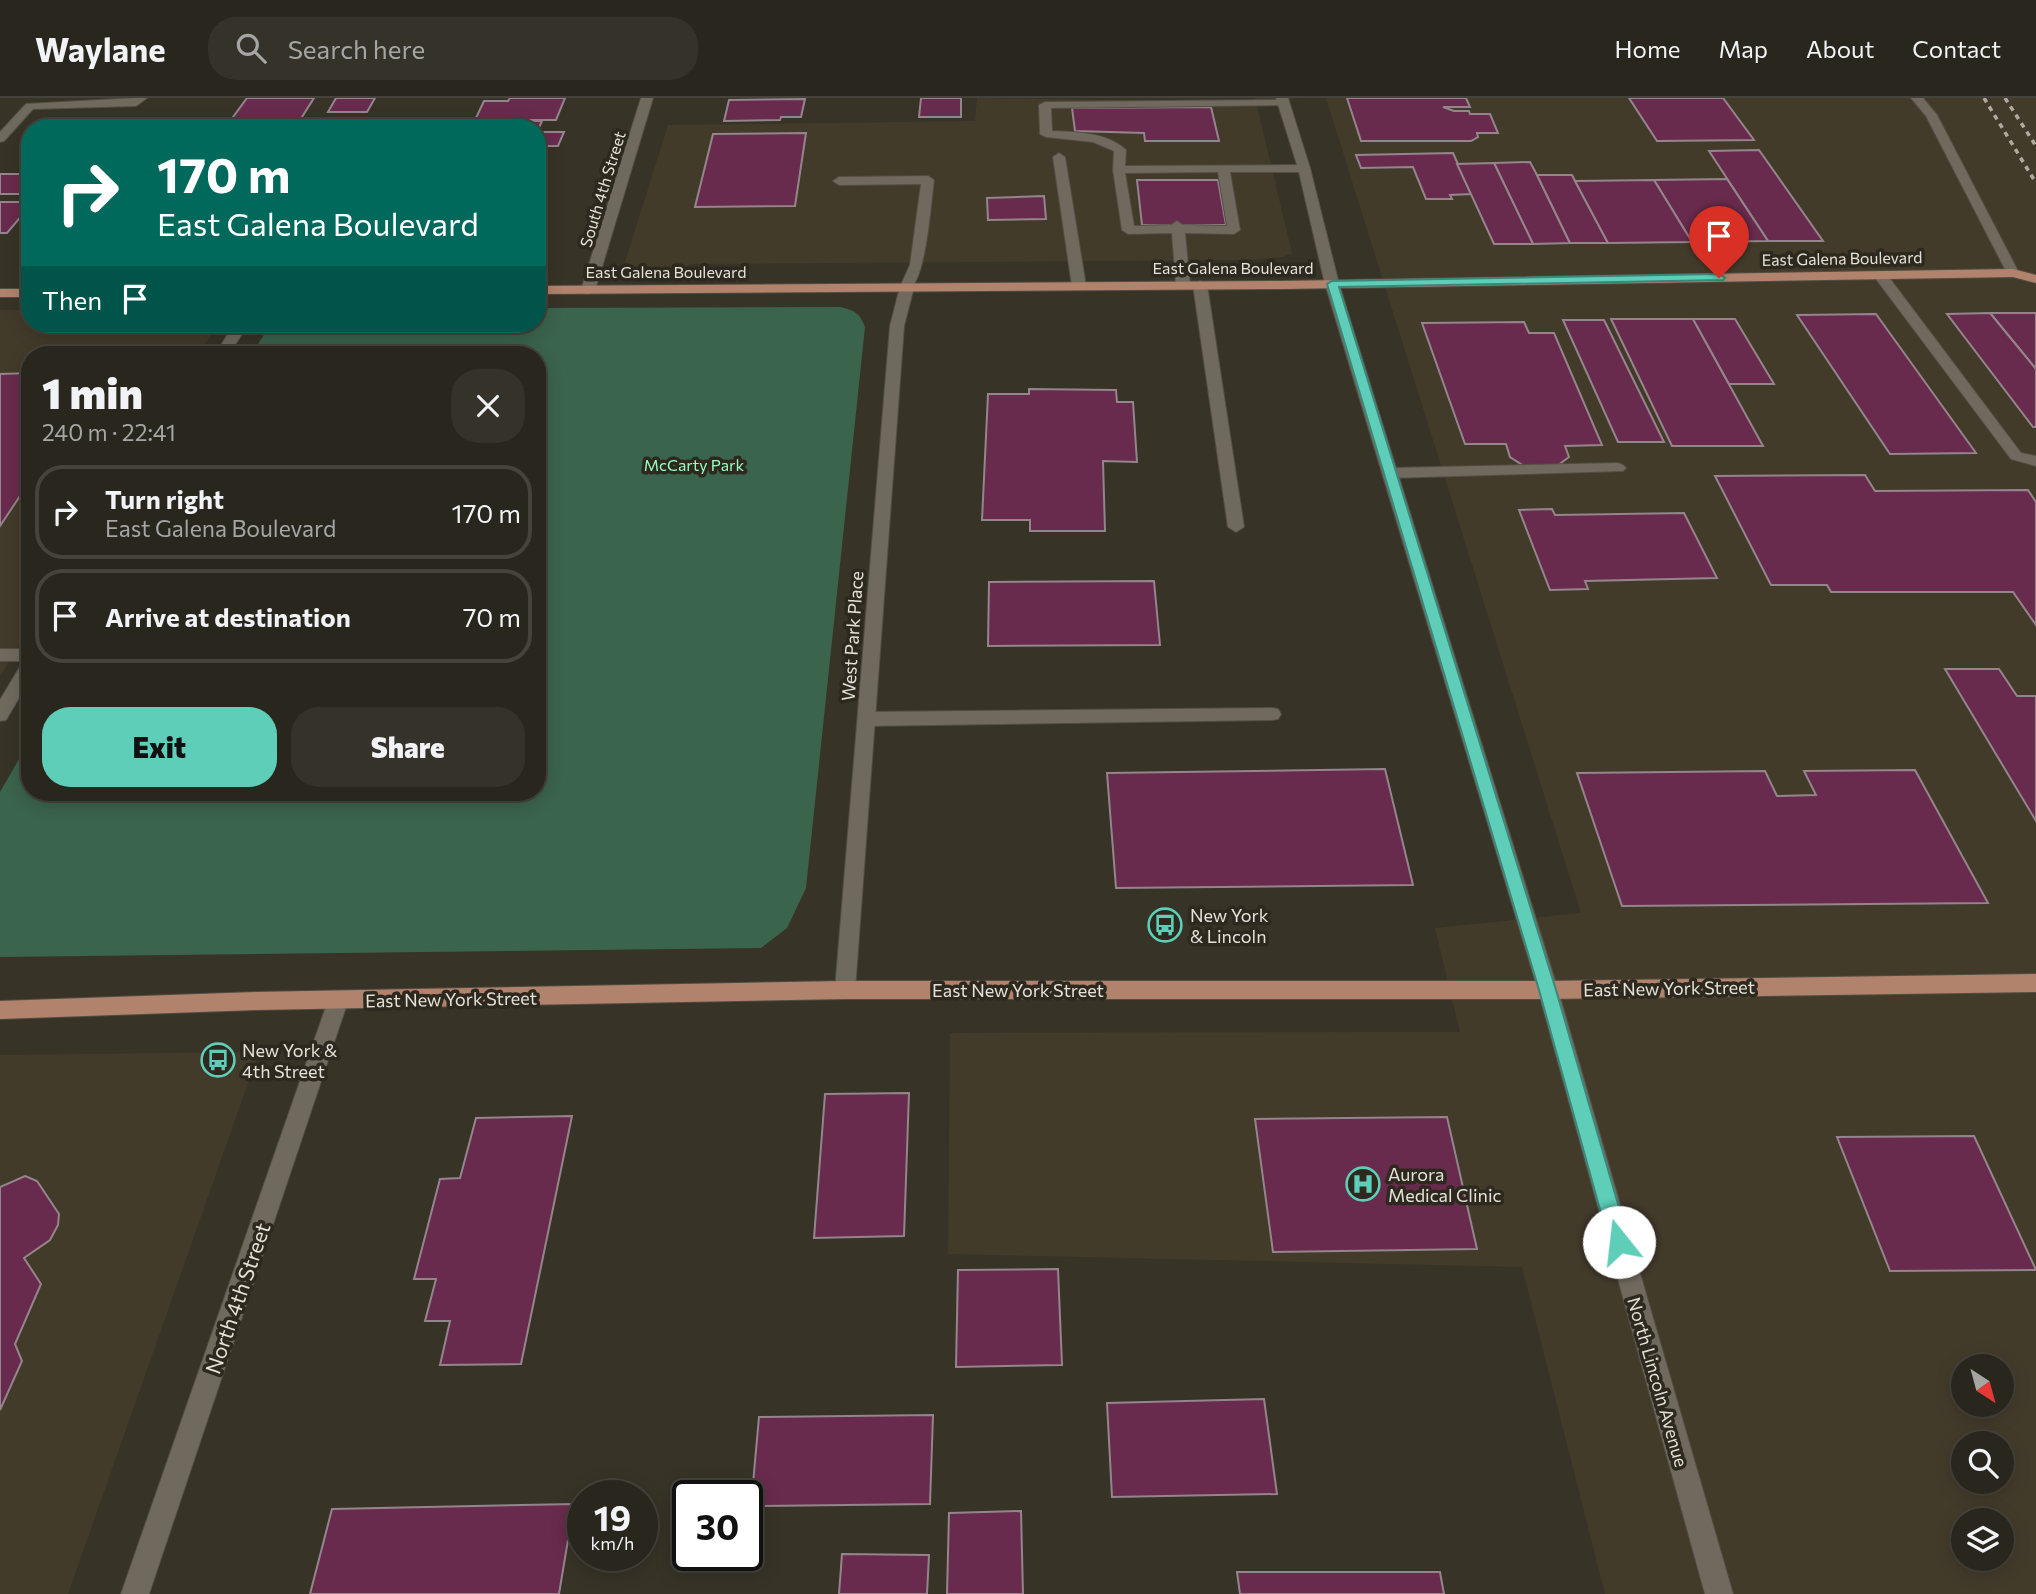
<!DOCTYPE html>
<meta charset="utf-8">
<style>
:root{--surface:#29261d;--page:#35322a;--text:#f1f3f6;--muted:#a5a5a4;--line:#45433b;--accent:#5eceb8}
body{margin:0;font-family:Commissioner,sans-serif;background:var(--page);color:var(--text);height:100vh;display:flex;flex-direction:column;font-size:26px;white-space:nowrap}
*{box-sizing:border-box;margin:0}
p{font-size:23px;color:var(--muted)}
.icon{flex:none;width:38px;height:38px;fill:none;stroke:currentColor;stroke-width:2;stroke-linecap:round;stroke-linejoin:round}
.map{position:relative;flex:1;overflow:hidden}
.sheet{position:absolute;left:21px;top:248px;width:525px;height:455px;display:flex;flex-direction:column;background:var(--surface);border-radius:28px;box-shadow:0 4px 18px #0003,0 0 0 2px var(--line)}
.sheet>*{flex:none}
.hud{position:absolute;left:21px;top:21px;width:525px;height:214px;border-radius:28px;box-shadow:0 4px 18px #0003,0 0 0 2px var(--line);background:#00695c;color:#fff;overflow:hidden}
.needle{width:46px;rotate:144deg}
.fabs{position:absolute;left:1951px;top:1256px;display:grid;gap:14px}
.fabs a{display:grid;place-items:center;width:63px;height:63px;border-radius:50%;background:var(--surface);box-shadow:0 4px 18px #0003,0 0 0 2px var(--line);font-size:35px}
.speed{position:absolute;left:567px;top:1382px;display:flex;gap:14px;font-size:35px;font-weight:700;text-align:center}
.speed>*{display:grid;place-content:center;width:91px;height:91px;border-radius:50%;background:var(--surface);box-shadow:0 4px 18px #0003,0 0 0 2px var(--line);line-height:1}
.speed small{font-size:18px;font-weight:400}
.speed .limit{border:4px solid #111;border-radius:10px;background:#fff;color:#111}
.pin{position:absolute;display:grid;place-items:center;width:60px;height:60px;color:#fff;margin:-72px -30px;border-radius:50% 50% 50% 0;rotate:-45deg;box-shadow:0 0 7px #0007}
.pin .icon{rotate:45deg}
.me{position:absolute;width:77px;margin:-38px;rotate:344deg;stroke-linejoin:round;filter:drop-shadow(0 0 5px #0008)}
.turn{display:flex;align-items:center;gap:24px;height:147px;padding:0 21px;font-size:32px}
.turn .icon{width:91px;height:91px;stroke-width:2.5}
.turn b{display:block;font-size:49px;line-height:60px}
.then{display:flex;align-items:center;height:66px;padding:0 21px;background:#0003;gap:14px;font-size:26px}
.round{display:grid;place-items:center;flex:none;width:74px;height:74px;border-radius:28px;background:var(--page)}
.summary{display:flex;align-items:center;justify-content:space-between;height:119px;padding:0 21px}
h1{font-size:42px;font-weight:800;line-height:52px}
.button{display:flex;gap:14px;margin-top:auto;padding:14px 21px}
.button a{flex:1;height:80px;border-radius:28px;background:var(--accent);color:#111;font-size:28px;font-weight:800;line-height:80px;text-align:center}
.button a+a{background:var(--page);color:var(--text)}
ul{padding:0;list-style:none}
li{display:flex;align-items:center;gap:21px;height:94px;margin:0 14px 10px;padding:0 7px;border:4px solid var(--line);border-radius:28px}
li div{flex:1}
li b{display:block;font-size:26px}
li em{font-style:normal}
header{display:flex;align-items:center;gap:42px;box-sizing:border-box;height:98px;padding:0 35px;background:var(--surface);border-bottom:2px solid var(--line)}
header strong{font-size:33px}
nav{display:flex;gap:38px;margin-inline-start:auto;font-size:24px}
.search{width:490px;height:63px;background:var(--page);display:flex;align-items:center;gap:18px;box-sizing:border-box;padding:0 24px;border-radius:28px;color:var(--muted);font-size:26px}
.map>svg:first-child{display:block}
</style>
<header>
<strong>Waylane</strong>
<div class="search"><svg class="icon" aria-label="search" viewBox="0 0 24 24"><circle cx="10" cy="10" r="6"/><path d="M15 15l6 6"/></svg>Search here</div>
<nav><a>Home</a><a>Map</a><a>About</a><a>Contact</a></nav>
</header>
<div class="map">
<svg width="2036" height="1496" viewBox="0 0 2036 1496">
<rect width="100%" height="100%" fill="#373327"/>
<g fill="#433b2a" fill-rule="evenodd">
<path d="M977,0l278,4v-4h46l-45,4 36,151 -9,4 -32,3 -559,4 -19,8 -15,2 -22,-3 -11,-9 43,-137 307,-4z"/>
<path d="M1326,0h710v1496h-431l-83,-327 -574,-13 2,-221 510,-1 -25,-104 146,-15zM1964,1269h38v38h-38zM1964,1346h38v38h-38zM1964,1423h38v38h-38z"/>
<path d="M0,212h30v14h183l-3,12 -12,19h-168v273l-30,48z"/>
<path d="M259,954l-191,542h-68v-539z"/>
</g>
<path fill="#3b644c" d="M840,209c14,3 20,6 25,20l-59,561 -19,40 -26,20 -761,9v-165l30,-52v53h507v-438h-286l20,-31h266v-16z"/>
<g fill="#692b4d" stroke="#94858c" stroke-width="2">
<path d="M247,0h67l-19,30h-70z"/>
<path d="M336,0h39l-8,14h-39z"/>
<path d="M510,0h55l-9,22h-81l9,-19h24z"/>
<path d="M921,0h40v19h-42z"/>
<path d="M1347,0h119l4,9h-27l11,4h15l1,3h20l8,19h-21l1,4 -7,4h-110z"/>
<path d="M1629,0h94l31,42 -97,1z"/>
<path d="M805,1l-4,18h-20l-1,3 -56,1 5,-21z"/>
<path d="M1211,9l8,34h-74l-1,-8 -69,-2 -3,-23z"/>
<path d="M491,23h51l-5,11v-4h-50z"/>
<path d="M537,34h27l-6,14h-21z"/>
<path d="M806,35l-11,73 -100,1 18,-73z"/>
<path d="M1759,52l64,91h-55l-59,-90z"/>
<path d="M1453,55l18,41 -21,1 2,4h-26l-13,-32 -52,1 -5,-13z"/>
<path d="M1530,64l7,13 33,68 -37,1 -39,-81z"/>
<path d="M1494,65l39,81h-39l-37,-80z"/>
<path d="M0,76h30v7l-11,13h-19z"/>
<path d="M1537,77h35l36,68h-38z"/>
<path d="M1727,81l41,62 -76,1 -38,-62z"/>
<path d="M1137,82h81l8,45h-84z"/>
<path d="M1654,82l38,62 -84,1 -33,-62z"/>
<path d="M1044,98l2,23 -58,1 -1,-22z"/>
<path d="M0,104h30v4l-23,27h-7z"/>
<path d="M1990,215h46v56z"/>
<path d="M1990,215l46,56v58h-3l-86,-113z"/>
<path d="M1876,216l100,139 -86,1 -93,-139z"/>
<path d="M1611,221h82l70,127h-91z"/>
<path d="M1693,221h42l39,65h-45z"/>
<path d="M1563,222h41l60,122h-46z"/>
<path d="M1524,224l5,11h25l48,112 -37,1 4,11 -12,9h-33l-14,-9 -4,-13h-41l-43,-121z"/>
<path d="M30,275v108l-30,45v-152z"/>
<path d="M1029,291l87,1 1,12h16l4,60 -34,-1 2,70h-75v-11h-48l6,-126h41z"/>
<path d="M1865,377l10,16 153,-1 8,12v123l-23,-33h-182l-4,-7h-56l-56,-109z"/>
<path d="M1552,411l3,6 129,-2 33,65 -132,3 3,8 -38,1 -31,-80z"/>
<path d="M1154,483l6,64 -172,1 1,-64z"/>
<path d="M1945,571h54l18,27h19v125z"/>
<path d="M1385,671l28,116 -297,3 -9,-115z"/>
<path d="M1915,672l73,133 -366,3 -45,-133 188,-2 12,25 39,-1 -12,-24z"/>
<path d="M909,995l-5,143 -90,2 11,-144z"/>
<path d="M572,1018l-51,248 -81,1 10,-44h-25l11,-42h-22l26,-100 20,-1 16,-60z"/>
<path d="M1447,1019l30,132 -204,3 -18,-133z"/>
<path d="M1974,1038l62,134 -146,1 -53,-134z"/>
<path d="M25,1078l12,5 22,33 -1,11 -8,15 -26,18 17,26 -26,60 7,17 -22,49v-223z"/>
<path d="M1058,1171l4,96 -106,2 2,-97z"/>
<path d="M1264,1301l13,95 -165,3 -5,-94z"/>
<path d="M933,1317l-3,89 -179,2 8,-89z"/>
<path d="M574,1406l-15,90h-249l22,-85z"/>
<path d="M1021,1413l2,83h-76l2,-81z"/>
<path d="M842,1456l87,1 -2,39h-88z"/>
<path d="M1237,1474h203l4,22h-204z"/>
</g>
<g fill="none" stroke-linecap="round" stroke-linejoin="round">
<defs>
<g id="service">
<path d="M135,0h12l-11,8 -103,3 -29,32 -4,1v-10l26,-28z"/>
<path d="M1283,2l4,1v4l-236,3 1,23c24,1 55,1 74,19l-1,16 183,-1v6l-4,1h-74l10,58 -6,4 -49,-1 5,52 -7,4 -7,-4 -4,-52 -44,1 -6,-4 -9,-60 1,-19 -21,-9 -47,-5 -6,-3 -1,-29 6,-3zM1218,74l9,54 -44,-1 -6,-4 -6,4 -37,1 -9,-53z"/>
<path d="M1059,55l6,4 21,129 -7,4 -7,-4 -19,-129z"/>
<path d="M928,78l6,4c-3,21 -8,104 -27,111l-7,-4 10,-22 11,-81 -82,1 -6,-4 6,-4z"/>
<path d="M1880,173l5,1 136,181 15,3v10l-25,-7 -138,-184z"/>
<path d="M1200,183l7,4 37,242 -8,5 -8,-5 -35,-242z"/>
<path d="M1618,365l5,2 3,3 -3,3 -233,7 -8,-5 8,-5z"/>
<rect x="0" y="551" width="30" height="12"/>
<path d="M1272,610l6,1 3,5 -3,5 -6,1 -405,6 -6,-2 -3,-5 3,-5 6,-2z"/>
</g>
<g id="minor">
<path d="M641,0h12l-58,192 -7,4 -5,-1 -2,-3z"/>
<path d="M1911,0h12l14,17 82,158 -1,3h-10l-1,-3 -81,-157z"/>
<path d="M1332,182l7,4 219,706 175,604h-28l-167,-604 -213,-706z"/>
<path d="M907,185l7,4 -10,39 -49,664 -3,6 -7,3 -7,-3 -3,-6 55,-664 10,-39z"/>
<path d="M234,226h14l-19,31h-14z"/>
<path d="M30,560v21l-24,41 -6,1v-21l24,-40z"/>
<path d="M338,894l7,3 3,6 -199,593h-28l207,-593 3,-6z"/>
</g>
<path id="tertiary" d="M1276,0h12l22,70 29,116 -2,3 -5,1 -7,-4 -27,-116z"/>
<g id="primary">
<path d="M2013,171l23,6v8l-23,-6 -732,12 -744,5v-8l744,-5z"/>
<rect x="0" y="191" width="30" height="8"/>
<path d="M2036,876v18l-488,7h-703l-589,11 -256,9v-18l256,-9 589,-11h703z"/>
</g>
</defs>
<use href="#service" stroke="#524e45" stroke-width="2"/>
<use href="#minor" stroke="#524e45" stroke-width="2"/>
<use href="#tertiary" stroke="#524e45" stroke-width="2"/>
<use href="#primary" stroke="#524e45" stroke-width="2"/>
<use href="#service" fill="#706a5e" fill-rule="evenodd"/>
<use href="#minor" fill="#706a5e" fill-rule="evenodd"/>
<use href="#tertiary" fill="#706a5e" fill-rule="evenodd"/>
<use href="#primary" fill="#b1836c" fill-rule="evenodd"/>
<g stroke="#aeaaa2" stroke-width="3.5" stroke-dasharray="5 5" stroke-linecap="butt">
<path d="M1984,0l52,85"/>
<path d="M2005,0l31,48"/>
</g>
</g>
<path fill="#5eceb8" stroke="#3d8678" stroke-width="2" d="M1719,176l6,4 -2,2 -384,7 217,703 73,252 -3,7 -7,3 -7,-3 -3,-7 -70,-252 -212,-706 5,-3z"/>
<defs>
<symbol id="bus-ring" viewBox="-11 -11 22 22"><circle r="9.5" fill="#2d291e" stroke="#5eceb8" stroke-width="1.5"/><path d="M-5-6H5V4H4V6H2V4H-2V6H-4V4H-5ZM-3.5-4V0h7V-4ZM-3.5 1.2v1.5H-2V1.2ZM2 1.2v1.5H3.5V1.2Z" fill="#5eceb8"/></symbol>
<symbol id="hospital-ring" viewBox="-11 -11 22 22"><circle r="9.5" fill="#2d291e" stroke="#5eceb8" stroke-width="1.5"/><path d="M-5-5h3v3.5h4V-5h3V5h-3V1.5h-4V5h-3Z" fill="#5eceb8"/></symbol>
</defs>
<g fill-rule="evenodd">
<use href="#bus-ring" x="1146" y="808" width="38" height="38"/>
<use href="#bus-ring" x="199" y="943" width="38" height="38"/>
<use href="#hospital-ring" x="1344" y="1067" width="38" height="38"/>
</g>
<g text-anchor="middle" dominant-baseline="central" stroke-width="7" stroke-linejoin="round" paint-order="stroke">
<g font-size="16" fill="#e4e1da" stroke="#2d291e">
<text transform="translate(602 91) rotate(-73)">South 4th Street</text>
<text transform="translate(1842 160) rotate(-1)">East Galena Boulevard</text>
<text x="1233" y="169">East Galena Boulevard</text>
<text x="666" y="173">East Galena Boulevard</text>
</g>
<g font-size="16" fill="#96fec2" stroke="#2d291e">
<text x="694" y="366">McCarty Park</text>
</g>
<g font-size="18" fill="#e4e1da" stroke="#2d291e">
<text transform="translate(852 538) rotate(-86)">West Park Place</text>
<text transform="translate(1669 890) rotate(-1)">East New York Street</text>
<text x="1018" y="892">East New York Street</text>
<text transform="translate(451 901) rotate(-1)">East New York Street</text>
<text transform="translate(1658 1284) rotate(74)">North Lincoln Avenue</text>
</g>
<g font-size="18" fill="#e4e1da" stroke="#2d291e" text-anchor="start">
<text x="1190" y="817">New York<tspan x="1190" dy="21">&amp; Lincoln</tspan></text>
<text x="242" y="952">New York &amp;<tspan x="242" dy="21">4th Street</tspan></text>
<text x="1388" y="1076">Aurora<tspan x="1388" dy="21">Medical Clinic</tspan></text>
</g>
<g font-size="21" fill="#e4e1da" stroke="#2d291e">
<text transform="translate(237 1200) rotate(-71)">North 4th Street</text>
</g>
</g>
</svg>
<div class="fabs">
<a><svg class="needle" viewBox="-14 -14 28 28"><path d="M0-13l5 13h-10z" fill="#e53935"/><path d="M0 13l5-13h-10z" fill="#a5a5a4"/></svg></a>
<a><svg class="icon" aria-label="search" viewBox="0 0 24 24"><circle cx="10" cy="10" r="6"/><path d="M15 15l6 6"/></svg></a>
<a><svg class="icon" aria-label="layers" viewBox="0 0 24 24"><path d="M12 4l9 5-9 5-9-5zM3 14l9 5 9-5"/></svg></a>
</div>
<div class="speed"><div>19<small>km/h</small></div><div class="limit">30</div></div>
<div class="pin" style="left:1719px;top:180px;background:#d93025"><svg class="icon" aria-label="arrive" viewBox="0 0 24 24"><path d="M6 21V4h12l-3 4 3 4H6"/></svg></div>
<svg class="me" style="left:1619px;top:1144px" viewBox="-20 -20 40 40"><circle r="19" fill="#fff"/><path d="M0-13L10 11 0 6-10 11z" fill="#5eceb8"/></svg>
<div class="hud">
<div class="turn"><svg class="icon" aria-label="right" viewBox="0 0 24 24"><path d="M7 20v-9h11M14 6l5 5-5 5"/></svg><div><b>170 m</b>East Galena Boulevard</div></div>
<div class="then">Then<svg class="icon" aria-label="arrive" viewBox="0 0 24 24"><path d="M6 21V4h12l-3 4 3 4H6"/></svg></div>
</div>
<section class="sheet">
<div class="summary"><div><h1>1 min</h1><p>240 m · 22:41</p></div><a class="round"><svg class="icon" aria-label="close" viewBox="0 0 24 24"><path d="M6 6l12 12M18 6L6 18"/></svg></a></div>
<ul>
<li><svg class="icon" aria-label="right" viewBox="0 0 24 24"><path d="M7 20v-9h11M14 6l5 5-5 5"/></svg><div><b>Turn right</b><p>East Galena Boulevard</p></div><em>170 m</em></li>
<li><svg class="icon" aria-label="arrive" viewBox="0 0 24 24"><path d="M6 21V4h12l-3 4 3 4H6"/></svg><div><b>Arrive at destination</b></div><em>70 m</em></li>
</ul>
<div class="button"><a>Exit</a><a>Share</a></div>
</section>
</div>
